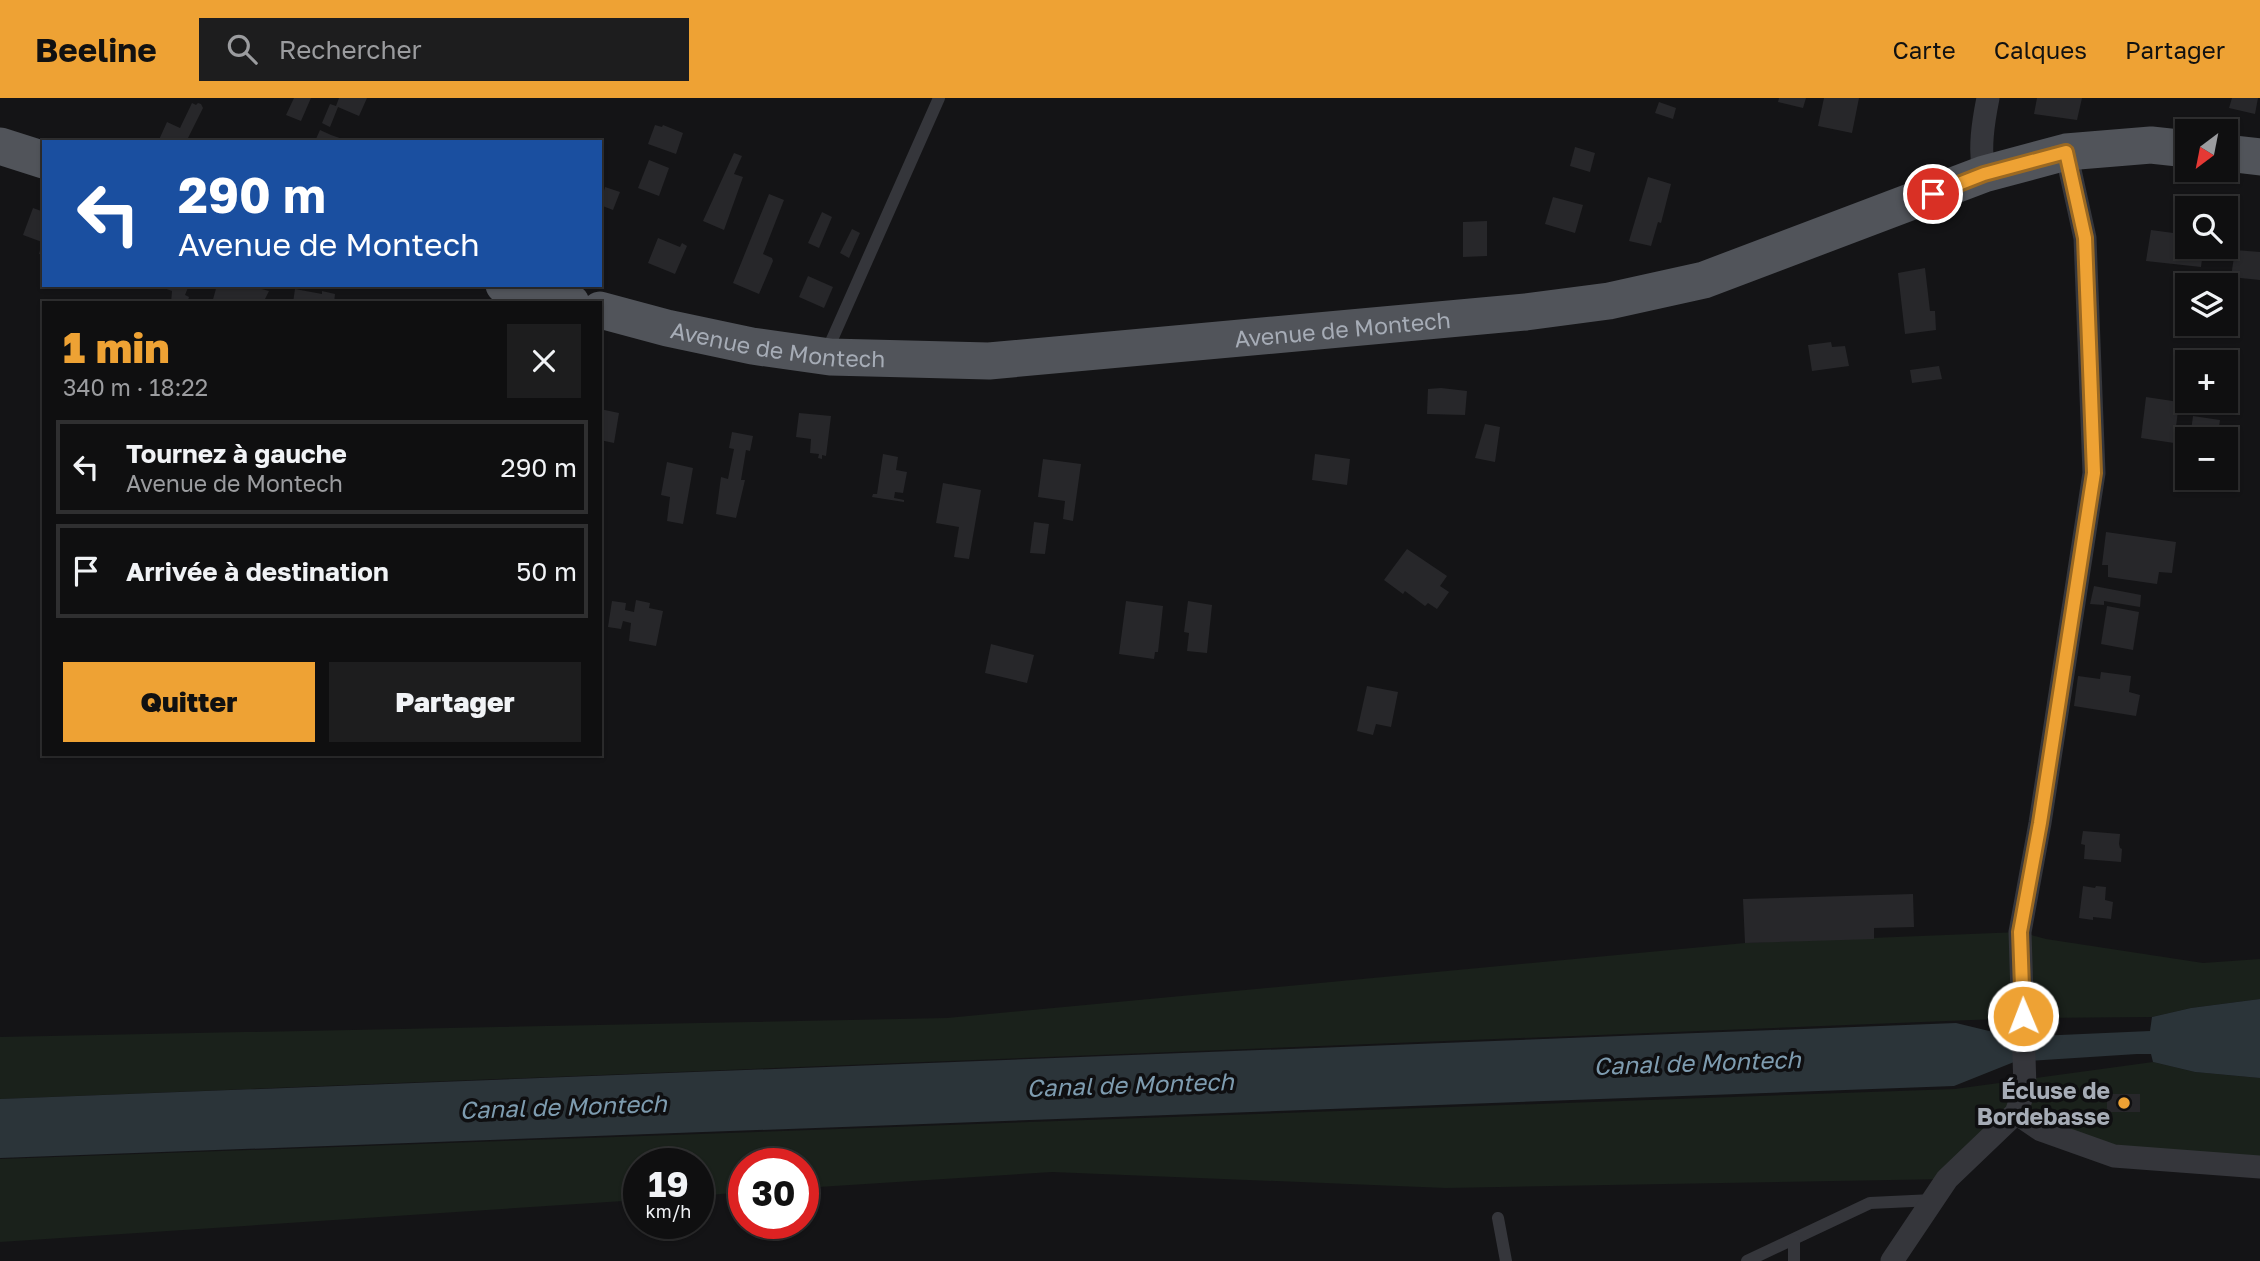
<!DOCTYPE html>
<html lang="fr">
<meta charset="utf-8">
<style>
:root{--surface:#0f0f10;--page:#1d1d1e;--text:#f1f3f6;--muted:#9b9c9f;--line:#2f2f30;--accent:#eea234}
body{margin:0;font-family:"Golos Text",sans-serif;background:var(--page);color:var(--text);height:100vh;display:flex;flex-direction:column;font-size:26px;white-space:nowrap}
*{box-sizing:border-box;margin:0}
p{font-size:23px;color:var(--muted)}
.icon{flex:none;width:38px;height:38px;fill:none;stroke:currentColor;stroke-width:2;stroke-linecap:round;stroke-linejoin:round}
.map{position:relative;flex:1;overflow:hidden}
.sheet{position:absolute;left:42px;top:203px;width:560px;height:455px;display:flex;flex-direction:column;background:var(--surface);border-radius:0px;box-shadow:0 2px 5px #0004,0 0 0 2px var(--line)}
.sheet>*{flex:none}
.banner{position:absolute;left:42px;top:42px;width:560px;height:147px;border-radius:0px;box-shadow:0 2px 5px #0004,0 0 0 2px var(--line);background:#1a4fa0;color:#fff;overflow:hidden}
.needle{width:46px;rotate:212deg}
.buttons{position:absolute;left:2175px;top:21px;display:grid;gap:14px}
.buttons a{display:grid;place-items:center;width:63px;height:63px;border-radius:0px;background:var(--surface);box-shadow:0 2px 5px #0004,0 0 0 2px var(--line);font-size:35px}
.speed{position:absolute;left:623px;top:1050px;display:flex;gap:14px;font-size:35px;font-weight:700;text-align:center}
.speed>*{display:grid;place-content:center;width:91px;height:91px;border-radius:50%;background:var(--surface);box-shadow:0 2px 5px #0004,0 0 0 2px var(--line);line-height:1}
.speed small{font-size:18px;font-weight:400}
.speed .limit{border:10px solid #d22;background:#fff;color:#111}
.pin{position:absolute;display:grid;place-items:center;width:60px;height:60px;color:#fff;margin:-30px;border:4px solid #fff;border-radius:50%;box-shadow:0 2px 7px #0007}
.me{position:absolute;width:77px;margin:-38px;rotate:359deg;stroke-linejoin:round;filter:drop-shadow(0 0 5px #0008)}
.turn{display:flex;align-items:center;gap:24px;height:147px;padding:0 21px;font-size:32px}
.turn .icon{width:91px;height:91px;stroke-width:2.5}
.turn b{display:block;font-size:49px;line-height:60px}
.round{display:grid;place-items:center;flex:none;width:74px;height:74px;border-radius:0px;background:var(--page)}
.summary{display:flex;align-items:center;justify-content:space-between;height:119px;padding:0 21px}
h1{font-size:42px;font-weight:800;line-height:52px;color:var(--accent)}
.button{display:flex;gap:14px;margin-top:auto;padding:14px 21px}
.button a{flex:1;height:80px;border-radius:0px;background:var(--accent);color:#111;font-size:28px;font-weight:800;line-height:80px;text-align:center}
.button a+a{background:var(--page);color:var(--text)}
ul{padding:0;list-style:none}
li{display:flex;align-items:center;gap:21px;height:94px;margin:0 14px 10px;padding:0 7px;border:4px solid var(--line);border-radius:0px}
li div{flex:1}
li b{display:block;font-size:26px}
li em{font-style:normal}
header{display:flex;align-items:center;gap:42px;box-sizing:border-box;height:98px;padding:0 35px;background:var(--accent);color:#111}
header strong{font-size:33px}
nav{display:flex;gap:38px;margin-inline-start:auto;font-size:24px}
.search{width:490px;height:63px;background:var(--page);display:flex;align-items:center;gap:18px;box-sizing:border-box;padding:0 24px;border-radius:0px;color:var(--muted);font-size:26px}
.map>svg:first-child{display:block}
</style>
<header>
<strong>Beeline</strong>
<div class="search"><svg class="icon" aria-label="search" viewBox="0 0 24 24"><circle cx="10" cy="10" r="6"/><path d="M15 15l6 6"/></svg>Rechercher</div>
<nav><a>Carte</a><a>Calques</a><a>Partager</a></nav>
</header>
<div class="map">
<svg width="2260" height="1163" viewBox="0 0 2260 1163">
<rect width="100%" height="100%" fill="#141416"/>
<g fill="#1a211b">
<path d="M2020,834l26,7 157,24 57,-4v40l-69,9 -39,9 -130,1 -2022,81v-62l947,-19 798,-75z"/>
<path d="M2153,964l42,10 65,6v89l-146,-11 -98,-43 -69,66 -501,9 -394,-16 -249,16v-24h-59v28l-46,4v-32h-59v36l-639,42v-83l1955,-70z"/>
</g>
<path fill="#2b3439" d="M2260,901v79l-65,-6 -42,-10 -2,-8h-14l-123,8 -60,24 -1954,72v-59l1956,-76 58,14 136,-6 2,-14 39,-9z"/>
<g fill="#27272a">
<path d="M294,0h17l-10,23 -15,-6z"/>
<path d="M339,0h28l-8,18 -21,-9 -8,20 -8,-4 8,-19 6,2z"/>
<path d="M1779,0h27l-3,10 -25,-6z"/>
<path d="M1824,0h35l-7,35 -34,-7z"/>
<path d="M2037,0h45l-5,22 -43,-6z"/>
<path d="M2232,0h26l-3,16 -26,-6z"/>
<path d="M1659,4l17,6 -3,11 -18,-6z"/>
<path d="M192,5l4,2 2,-2 3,1 2,4 -17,34h-28l9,-20 13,6z"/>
<path d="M655,27l7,2 1,-2 20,8 -7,21 -28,-10z"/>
<path d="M320,32l11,5 20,7h-29l-6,-3z"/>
<path d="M1575,49l20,6 -5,19 -20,-6z"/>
<path d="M734,55l8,3 -8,18 9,3 -19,53 -21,-9z"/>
<path d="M649,62l20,8 -10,28 -21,-8z"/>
<path d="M1648,79l23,7 -10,39 -3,-1 -7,24 -22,-5z"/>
<path d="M605,89l15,5 -7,18 -13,-5z"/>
<path d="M769,96l15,6 -21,54 9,4 1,3 -14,33 -26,-11z"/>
<path d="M1553,99l30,8 -8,28 -30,-9z"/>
<path d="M33,110l11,4v43l-5,-1 3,-12 -19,-7z"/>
<path d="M822,114l10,5 -13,31 -11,-5z"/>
<path d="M1487,123v35l-24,1v-35z"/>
<path d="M852,131l8,4 -11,25 -9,-5z"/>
<path d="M2151,132l37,5v12h23v7l-8,-2 -2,15 -55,-6z"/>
<path d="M658,140l22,9 2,-4 5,3 -12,28 -27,-11z"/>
<path d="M2235,152l25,2v28l-29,-3z"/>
<path d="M1925,170l5,43h5l1,19 -31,4 -7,-61z"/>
<path d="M808,178l25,11 -9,21 -25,-11z"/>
<path d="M156,187h33l-4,10 4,2 -2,6h-16l1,-12z"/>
<path d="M217,187h30l22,6 -6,12h-51z"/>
<path d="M295,191l27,5v-3l13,3 -1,9h-41z"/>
<path d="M1831,244l1,5 13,-1 4,20 -37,5 -4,-26z"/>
<path d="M1939,268l3,13 -30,4 -2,-13z"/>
<path d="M1441,290l26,3 -2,24 -38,-1 1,-25z"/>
<path d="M2146,299l33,5 -5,41 -33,-5z"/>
<path d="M600,311l19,4 -5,30 -14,-3z"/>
<path d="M799,315l32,3 -5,40 -4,-1v4l-4,-1 1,-4 -9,-1 1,-14 -15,-2z"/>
<path d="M2193,318l27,4 -3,19h-27z"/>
<path d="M1485,326l15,3 -5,35 -20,-4z"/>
<path d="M732,334l21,4 -3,15 -4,-1 -5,30h4l-9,38 -20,-4 5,-37 7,2 6,-30 -5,-1z"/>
<path d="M883,356l15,3 -2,13 11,2 -4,21 -8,-1 -1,6 10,2v2l-32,-5 1,-3h4z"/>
<path d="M1315,356l35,5 -3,26 -35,-5z"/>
<path d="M1043,361l38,5 -8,57 -10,-2 2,-18 -27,-4z"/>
<path d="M667,364l26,6 -10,56 -16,-3 3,-24 -9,-2z"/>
<path d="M943,385l38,7 -12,69 -15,-2 5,-30 -23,-4z"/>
<path d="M1034,424l15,2 -4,30 -15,-1z"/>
<path d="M2106,434l70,10 -4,31 -13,-1 -2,12 -49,-7v-12h-6z"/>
<path d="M1407,451l40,27 -7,10 9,6 -12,17 -9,-6 -3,3 -20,-15 -2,3 -19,-14z"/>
<path d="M2094,488l47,9 -1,12 -36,-6v4l-14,-1z"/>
<path d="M636,502l14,3 -1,5 14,3 -7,35 -27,-5 2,-18 -8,-2 -2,8 -13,-2 4,-26 14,2 -1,7 9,2z"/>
<path d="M1126,503l37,5 -5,46h-3l-1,7 -35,-5z"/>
<path d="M1188,503l24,4 -5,48 -20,-2 2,-18 -5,-1z"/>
<path d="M2107,508l32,6 -6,38 -32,-6z"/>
<path d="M991,546l43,11 -7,28 -42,-10z"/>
<path d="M2101,574l30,4 -2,16 11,3 -4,21 -62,-10 4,-30 22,3z"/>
<path d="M1367,588l31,6 -7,35 -15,-3 -3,11 -16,-4z"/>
<path d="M2083,733l37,3 -1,10 1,4 2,1 -1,13 -37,-3 1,-14 -4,-1z"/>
<path d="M2083,788l12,2 1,-2 10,1 -1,13 8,2 -2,17 -18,-2v3l-14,-2z"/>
<path d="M1913,796l1,33 -40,1v11l-129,4 -2,-44z"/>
<rect x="2107" y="996" width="33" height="18"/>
</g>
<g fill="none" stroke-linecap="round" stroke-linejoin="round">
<g stroke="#35363b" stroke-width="12">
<path d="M830,256v-10l109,-246"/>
<path d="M1498,1120l8,43"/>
<path d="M1747,1163l123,-58 63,-3"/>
<path d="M1794,1163v-21"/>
</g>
<g stroke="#35363b" stroke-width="23">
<path d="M1984,76c-5,-25 -1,-51 4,-76"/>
<path d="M2016,1015l25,17 73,26 146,11"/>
<path d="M1892,1163l55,-82 69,-66 9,-25 -5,-156 20,-109 54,-350 -9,-235 -19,-86"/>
</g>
<g stroke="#51545a" stroke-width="37">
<path d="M0,48l44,14"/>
<path d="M2226,55l34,4"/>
<path d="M504,187l67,18"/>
<path id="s1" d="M600,212l67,18 85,18 78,11 159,4 537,-49 83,-11 95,-21 280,-106 82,-22 85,-7 37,4"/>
</g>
</g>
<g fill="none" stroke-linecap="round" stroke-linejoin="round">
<defs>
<path id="route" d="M1933,96l51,-20 82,-22 19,86 9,235 -54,350 -20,109 3,84"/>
</defs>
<use href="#route" stroke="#9b6922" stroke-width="18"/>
<use href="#route" stroke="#eea234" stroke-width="12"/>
</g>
<circle fill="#eea234" stroke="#0f0f11" stroke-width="2.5" cx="2124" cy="1005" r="7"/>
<g text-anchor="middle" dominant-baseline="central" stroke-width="7" stroke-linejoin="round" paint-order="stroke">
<g font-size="23" fill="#a6acb6" stroke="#0f0f11">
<text stroke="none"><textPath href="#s1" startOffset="749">Avenue de Montech</textPath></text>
<text stroke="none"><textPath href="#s1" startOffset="182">Avenue de Montech</textPath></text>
</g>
<g font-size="23" font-weight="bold" fill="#a6acb6" stroke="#0f0f11" text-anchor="end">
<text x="2110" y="992">Écluse de<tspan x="2110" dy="26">Bordebasse</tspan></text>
</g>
<g font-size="24" font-style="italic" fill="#7e9cb0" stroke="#0f0f11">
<text transform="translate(1697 964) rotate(-2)">Canal de Montech</text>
<text transform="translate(1130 986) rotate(-2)">Canal de Montech</text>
<text transform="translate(563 1008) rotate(-2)">Canal de Montech</text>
</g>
</g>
</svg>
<div class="buttons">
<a><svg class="needle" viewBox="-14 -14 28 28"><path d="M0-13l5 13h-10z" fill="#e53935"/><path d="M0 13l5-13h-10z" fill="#9b9c9f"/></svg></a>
<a><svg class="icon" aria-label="search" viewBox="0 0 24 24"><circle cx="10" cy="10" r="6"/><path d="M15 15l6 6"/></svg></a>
<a><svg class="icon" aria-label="layers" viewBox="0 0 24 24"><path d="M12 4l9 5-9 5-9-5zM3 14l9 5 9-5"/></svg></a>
<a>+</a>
<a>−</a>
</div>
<div class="speed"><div>19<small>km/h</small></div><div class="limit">30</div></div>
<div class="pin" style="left:1933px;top:96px;background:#d93025"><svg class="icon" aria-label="arrive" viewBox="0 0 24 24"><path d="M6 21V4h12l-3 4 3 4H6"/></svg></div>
<svg class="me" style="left:2023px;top:918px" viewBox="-20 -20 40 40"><circle r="17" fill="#eea234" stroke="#fff" stroke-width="3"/><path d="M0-11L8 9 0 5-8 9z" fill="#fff"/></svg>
<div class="banner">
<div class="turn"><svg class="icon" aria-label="left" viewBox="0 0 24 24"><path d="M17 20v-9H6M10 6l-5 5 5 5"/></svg><div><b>290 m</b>Avenue de Montech</div></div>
</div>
<section class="sheet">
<div class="summary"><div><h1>1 min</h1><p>340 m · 18:22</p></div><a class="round"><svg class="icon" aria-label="close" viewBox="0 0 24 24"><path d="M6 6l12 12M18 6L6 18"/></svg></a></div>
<ul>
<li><svg class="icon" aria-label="left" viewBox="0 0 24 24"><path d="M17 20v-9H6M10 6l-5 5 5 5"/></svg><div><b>Tournez à gauche</b><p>Avenue de Montech</p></div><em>290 m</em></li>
<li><svg class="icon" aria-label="arrive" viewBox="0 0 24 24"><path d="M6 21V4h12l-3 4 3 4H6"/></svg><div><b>Arrivée à destination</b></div><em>50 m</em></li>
</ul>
<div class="button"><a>Quitter</a><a>Partager</a></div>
</section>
</div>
